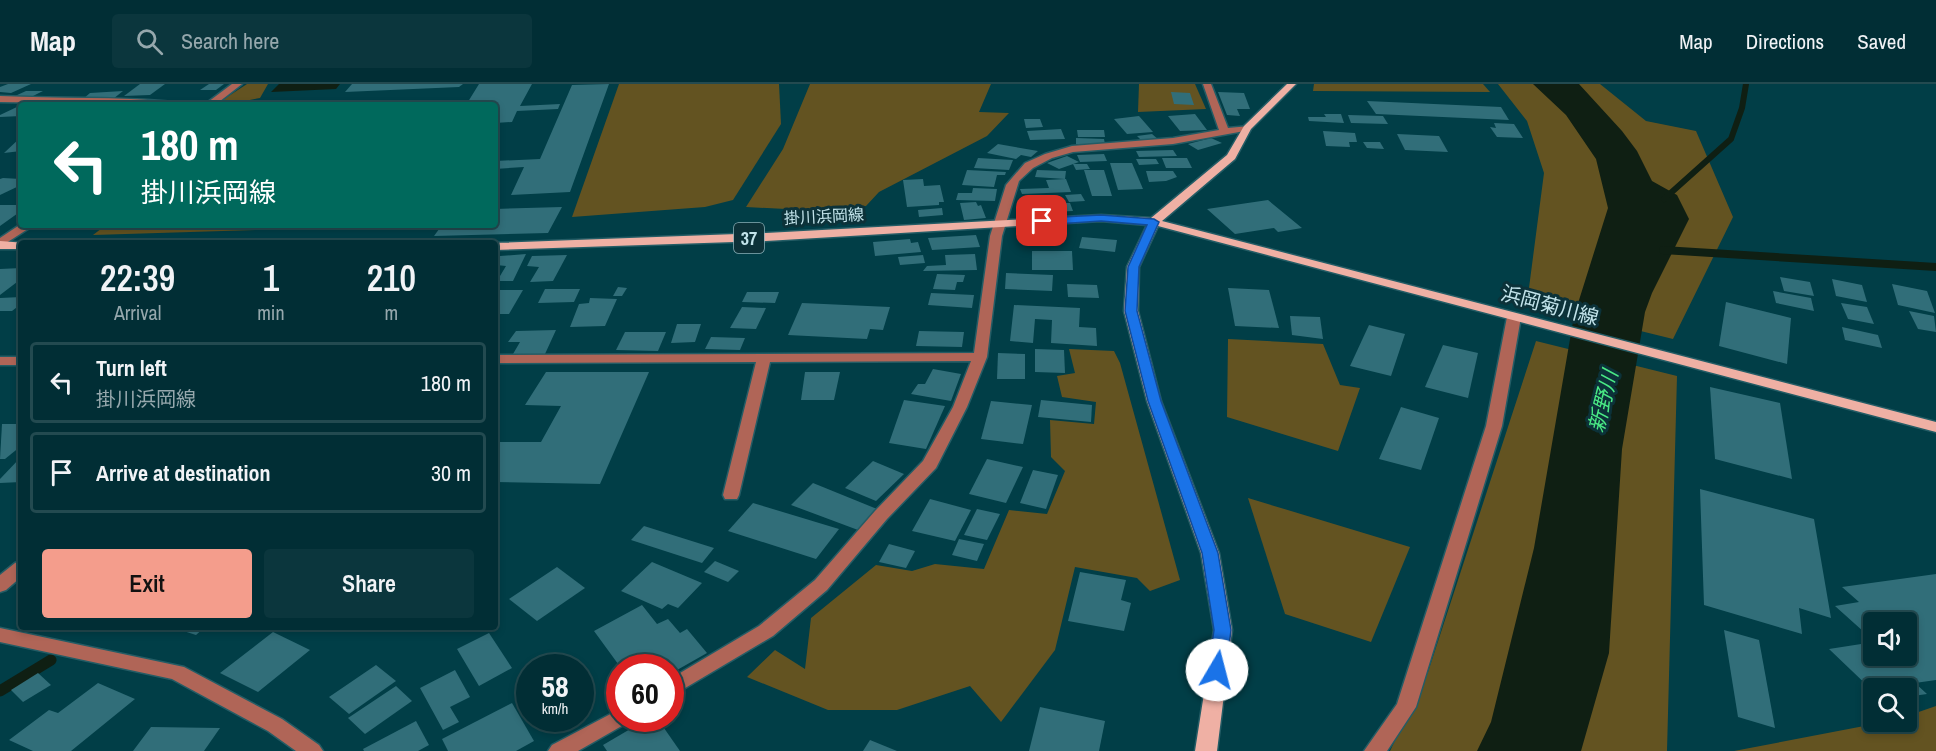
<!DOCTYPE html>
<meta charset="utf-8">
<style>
:root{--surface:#012e35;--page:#0b363d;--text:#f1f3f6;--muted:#96a8ad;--line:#234a50;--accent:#f49d8c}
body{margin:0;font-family:"Archivo Narrow","Noto Sans JP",sans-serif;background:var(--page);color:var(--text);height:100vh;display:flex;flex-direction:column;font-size:22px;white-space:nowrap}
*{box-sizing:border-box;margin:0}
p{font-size:20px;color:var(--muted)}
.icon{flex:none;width:33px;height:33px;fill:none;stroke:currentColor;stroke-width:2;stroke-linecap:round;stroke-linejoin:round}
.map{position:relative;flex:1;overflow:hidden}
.details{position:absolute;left:18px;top:156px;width:480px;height:390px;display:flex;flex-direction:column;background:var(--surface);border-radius:6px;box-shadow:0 3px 9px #0003,0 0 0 2px var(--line)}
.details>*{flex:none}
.hud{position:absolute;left:18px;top:18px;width:480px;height:126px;border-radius:6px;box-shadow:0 3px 9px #0003,0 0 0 2px var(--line);background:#00695c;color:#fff;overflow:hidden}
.controls{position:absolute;left:1863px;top:528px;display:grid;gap:12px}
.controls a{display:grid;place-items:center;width:54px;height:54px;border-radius:6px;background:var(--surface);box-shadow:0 3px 9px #0003,0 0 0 2px var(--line);font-size:30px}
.speed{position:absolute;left:516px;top:570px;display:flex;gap:12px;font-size:30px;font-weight:700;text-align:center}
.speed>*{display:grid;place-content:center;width:78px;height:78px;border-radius:50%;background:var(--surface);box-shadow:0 3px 9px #0003,0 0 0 2px var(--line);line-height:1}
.speed small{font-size:15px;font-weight:400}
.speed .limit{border:9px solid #d22;background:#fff;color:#111}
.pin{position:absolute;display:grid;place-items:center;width:51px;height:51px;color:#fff;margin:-26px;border-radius:12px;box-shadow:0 3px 9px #0006}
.me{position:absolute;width:66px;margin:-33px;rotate:8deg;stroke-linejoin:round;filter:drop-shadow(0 0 4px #0008)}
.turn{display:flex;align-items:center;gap:21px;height:126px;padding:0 24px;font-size:27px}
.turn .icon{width:78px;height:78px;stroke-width:2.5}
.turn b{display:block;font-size:42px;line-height:51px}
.eta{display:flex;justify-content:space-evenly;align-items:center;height:102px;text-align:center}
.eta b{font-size:36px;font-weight:600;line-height:42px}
.primary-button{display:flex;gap:12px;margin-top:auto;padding:12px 24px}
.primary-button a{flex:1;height:69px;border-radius:6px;background:var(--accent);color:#111;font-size:24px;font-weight:600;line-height:69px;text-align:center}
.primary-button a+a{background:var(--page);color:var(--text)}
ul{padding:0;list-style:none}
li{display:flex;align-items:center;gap:18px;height:81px;margin:0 12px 9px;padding:0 12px;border:3px solid var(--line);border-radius:6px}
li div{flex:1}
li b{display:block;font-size:22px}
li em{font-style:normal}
header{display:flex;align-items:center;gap:36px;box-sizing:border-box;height:84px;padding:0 30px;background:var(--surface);border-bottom:2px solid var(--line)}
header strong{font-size:28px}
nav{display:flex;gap:33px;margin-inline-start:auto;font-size:21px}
.search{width:420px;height:54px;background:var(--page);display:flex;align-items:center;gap:15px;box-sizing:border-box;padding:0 21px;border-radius:6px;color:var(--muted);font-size:22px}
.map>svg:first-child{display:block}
</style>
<header>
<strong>Map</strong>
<div class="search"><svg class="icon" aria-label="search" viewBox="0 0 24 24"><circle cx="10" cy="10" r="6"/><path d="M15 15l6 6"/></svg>Search here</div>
<nav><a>Map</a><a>Directions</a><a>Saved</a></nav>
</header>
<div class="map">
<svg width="1936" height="667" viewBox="0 0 1936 667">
<rect width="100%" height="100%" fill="#013e47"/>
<g fill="#635321">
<path d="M247,0h21l-8,14c-17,3 -26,7 -45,7z"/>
<path d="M619,0h160l2,40 -48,76 -28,7 -133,10z"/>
<path d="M810,0h181l-12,28 30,1 -22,23 -108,56 -13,14 -42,5 -78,-4 37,-58z"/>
<path d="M1139,0h56l11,25 -68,3z"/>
<path d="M1314,0h169l7,8 -177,-1z"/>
<path d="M1498,0h102l46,37 50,10 37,86 -60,122 -146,-36 17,-130 -17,-52z"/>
<path d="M106,141h186l-3,4 -196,6z"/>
<path d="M1228,255l95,5 17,41 20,3 -22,63 -111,-34z"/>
<path d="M1536,257l141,35 -10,375h-277l38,-79z"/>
<path d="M1069,265l45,2 6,12 60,217 -30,11 -13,-13 -62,-11 -20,83 -54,72 -31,-36 -73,24h-69l-81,-33 28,-27 30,19 6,-51 65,-53 36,6 23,-7 49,5 25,-59 38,4 18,-43 -14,-14 -1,-37 44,4 2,-22 -34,-5 -5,-21 18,-3z"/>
<path d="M1248,414l162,49 -39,95 -86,-28z"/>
<path d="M1936,622v45h-202l151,-29h21l1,-6z"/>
</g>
<g fill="#0f1f13">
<path d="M279,0h61l-4,5 -65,3z"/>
<path d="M1533,0h46l43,47 15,20 15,30 25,14 12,24 -37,74 -7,19 -23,137 -13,204 -28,98h-104l14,-29 43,-174 40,-232 34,-108 -12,-49 -30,-44z"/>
</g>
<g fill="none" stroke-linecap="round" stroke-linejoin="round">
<path stroke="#0f1f13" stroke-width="6" d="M1664,115l67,-60 11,-31 4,-24"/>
<path stroke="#0f1f13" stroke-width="8" d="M1663,166l273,17"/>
<path stroke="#0f1f13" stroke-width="11" d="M0,607l51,-31"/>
</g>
<g fill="#316e79">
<path d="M8,0h23l-20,9 -11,-1v-5z"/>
<path d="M140,0h25l-15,11 -26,1z"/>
<path d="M209,0h15l-8,6h-16z"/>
<path d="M352,0h111l-4,3 -114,5z"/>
<path d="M479,0h53l-12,22 40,-2 -2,5 -41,2 -5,11 -17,1v-18h-29z"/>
<path d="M609,0l-39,108 -59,3 13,-28 -29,2v-8l45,-2 32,-74z"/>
<path d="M26,7h17l-10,5h-18z"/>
<path d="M123,7l-10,8h-30l7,-6z"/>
<path d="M1171,8l19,1 4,12 -20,-1z"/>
<path d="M1218,8l26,1 6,16h-13l3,7 -13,-1z"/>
<path d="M1367,17l134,6 8,13 -133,-6z"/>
<path d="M19,22h2v10l-21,1v-2z"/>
<path d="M1195,30l12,16 -27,1 -12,-15z"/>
<path d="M1324,30h17l3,9 -35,-2 -1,-4h18z"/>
<path d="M1348,31l35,1 5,8 -37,-1z"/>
<path d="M1139,32l14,16 -26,2 -13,-15z"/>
<path d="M1024,35h16l3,8 -17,1z"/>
<path d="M1494,39l20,1 9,14 -26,-1 -7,-10 6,1z"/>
<path d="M1061,45l4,10 -35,1 -3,-9z"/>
<path d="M1077,46h27l1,7h-27z"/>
<path d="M1323,47l32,2 2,9h-8l1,5 -24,-1z"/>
<path d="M1152,50l7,6 -16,2 -6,-6z"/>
<path d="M1397,50l42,2 9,16 -43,-2z"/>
<path d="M21,53v14l-17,2z"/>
<path d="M1076,54l28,1 1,5h-29z"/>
<path d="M1211,54l11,5 -24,7 -10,-6z"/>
<path d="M1363,58h17l4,7 -17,-1z"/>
<path d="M998,60l40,7 -7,6 -10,-2 -5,4 -29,-6z"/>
<path d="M1173,66l4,6 -38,1 -3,-6z"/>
<path d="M1104,70l3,7 -27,1 -3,-7z"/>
<path d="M1067,72l12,6 -20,7 -12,-6z"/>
<path d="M978,74l35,2 -4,10 -35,-2z"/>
<path d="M1162,74h25l5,10h-26z"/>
<path d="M1136,75h20l3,5 -20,1z"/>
<path d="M1110,79h22l11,26 -25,1z"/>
<path d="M1073,80h14l3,5 -14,1z"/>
<path d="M967,86l39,2 -1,3h-8l-3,12 -32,-2z"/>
<path d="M1037,86l29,1 -1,8 -30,-2z"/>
<path d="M1084,86h20l8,26h-20z"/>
<path d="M1146,87h27l4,6 -11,4 -17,1z"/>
<path d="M3,94l18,1v6l-21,10v-16z"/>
<path d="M923,95l1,7 16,-1 4,17h-5v3l-32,2 -4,-27z"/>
<path d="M1066,95l5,13 -49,2 -2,-5 29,-1 -3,-8z"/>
<path d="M973,104l24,1 -2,12 -39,-1 2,-7h14z"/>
<path d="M1081,110l4,7 -16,1 -4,-7z"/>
<path d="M1059,112l3,7h8l3,8 -23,1 2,3h-12l-3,-8 7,-1 -3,-9z"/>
<path d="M1268,116l34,28 -24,4 -4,-4 -39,6 -28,-25z"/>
<path d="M976,118l2,4 3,-1 5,13 -22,2 -4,-17z"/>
<path d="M0,121h21v6l-21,15z"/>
<path d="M562,123l-14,26 -114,3 8,-11h53v-16z"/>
<path d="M942,124l1,7 -24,2 -1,-7z"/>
<path d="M976,151l4,12 -48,3 -4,-12z"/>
<path d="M1082,153l35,3 -2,12 -36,-4z"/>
<path d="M910,155l1,4 7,-1 3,10 -46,4 -2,-14z"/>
<path d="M1032,167h40l1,19h-41z"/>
<path d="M526,170l-13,27h-16l9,-15 -10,-1 4,-9z"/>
<path d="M975,170l2,16 -54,1 4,-5 19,-1 -1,-10z"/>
<path d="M567,171l-14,26 -23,1 9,-15 -12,-1 5,-10z"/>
<path d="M923,171l2,8 -25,2 -2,-8z"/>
<path d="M21,184v11l-21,16v-26z"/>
<path d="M1006,189l47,2 -1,16 -47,-2z"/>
<path d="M937,190l28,1 -2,7h-6l-2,8 -22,-1z"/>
<path d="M1780,193l30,5 4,14 -30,-5z"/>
<path d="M1832,195l30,6 5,17 -31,-6z"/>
<path d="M1067,200l30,1 2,13 -31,-1z"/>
<path d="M1892,200l35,7 8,22 -37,-8z"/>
<path d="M618,203l9,1 -5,8h-9z"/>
<path d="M1228,204l41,2 10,38 -44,-2z"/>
<path d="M545,205h35l-6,13 -36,1z"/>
<path d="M495,206h28l-14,24h-14z"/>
<path d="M1773,207l38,7 3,13 -38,-8z"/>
<path d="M747,208h32l-4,11 -33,-1z"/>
<path d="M931,209l43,2 -2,13 -44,-3z"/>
<path d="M21,213v7l-9,7h-12v-13z"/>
<path d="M590,214l27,1 -12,27 -35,1 9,-23 10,-1z"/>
<path d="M1726,218l65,16 -4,46 -68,-18z"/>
<path d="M802,219l88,4 -7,23 -13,-1 -3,10 -79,-4z"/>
<path d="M1841,219l26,4 7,17 -26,-5z"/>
<path d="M1014,221l66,3 -1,19 17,1 1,18 -46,-3 1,-23 -17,-1 -2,24 -23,-2z"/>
<path d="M742,223l24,1 -10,21 -26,-1z"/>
<path d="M1909,227l25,5 2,16 -18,-3z"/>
<path d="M1290,232l30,1 3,22 -31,-4z"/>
<path d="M677,240h24l-6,18 -24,1z"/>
<path d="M1369,241l36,9 -14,42 -41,-10z"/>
<path d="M1842,243l36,8 4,13 -37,-8z"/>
<path d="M556,246l-11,24h-32l7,-12h-12l8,-11z"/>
<path d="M919,247l45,1 -2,15 -46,-1z"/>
<path d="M625,248h41l-8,19 -42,-1z"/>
<path d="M711,253l34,1 -5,12 -35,-1z"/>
<path d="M1443,261l35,8 -10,45 -43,-11z"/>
<path d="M1035,265l29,1 1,23 -30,-1z"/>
<path d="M998,269l27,1v25h-28z"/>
<path d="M933,285l28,5 -10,27 -40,-7 7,-10h7z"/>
<path d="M546,288h103l-49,112 -105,-2v-40h46l20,-36 -36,-1z"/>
<path d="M805,288h35l-6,28h-33z"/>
<path d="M1710,303l70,16 12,76 -77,-20z"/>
<path d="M904,316l41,6 -19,43 -37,-6z"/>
<path d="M1041,316l51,5 -1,17 -53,-5z"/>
<path d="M991,317l41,4 -9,39 -42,-5z"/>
<path d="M1401,323l38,11 -18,52 -42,-11z"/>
<path d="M2,340h19v22l-16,13h-5z"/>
<path d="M21,373v25l-21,1v-4z"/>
<path d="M987,375l36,8 -17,36 -37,-9z"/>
<path d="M873,377l31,13 -28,27 -31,-13z"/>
<path d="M1033,386l25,5 -12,34 -26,-6z"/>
<path d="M813,399l64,26 -19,21 -67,-25z"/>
<path d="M1700,405l114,30 17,99 -32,-10 3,26 -98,-29z"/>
<path d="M930,415l41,11 -16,31 -43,-10z"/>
<path d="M753,419l86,26 -23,30 -88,-28z"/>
<path d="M977,425l23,5 -13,26 -23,-5z"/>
<path d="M644,442l70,22 -12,15 -71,-23z"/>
<path d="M959,455l25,5 -7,17 -25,-6z"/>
<path d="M889,460l26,7 -9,17 -27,-6z"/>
<path d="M715,477l24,10 -11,11 -24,-10z"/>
<path d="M652,478l50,21 -24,25 -10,-4 -6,5 -41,-18z"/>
<path d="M557,483l28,21 -48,33 -28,-22z"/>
<path d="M1080,488l46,8 -5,20 10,3 -7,28 -56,-10z"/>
<path d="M1936,490v106l-21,3 12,11 -21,3v-9h-32v4l-45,-43 45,-7v14h32v-34h-32v19l-39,-35 24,-4 -17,-15z"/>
<path d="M642,521l15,19 11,-5 12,14 7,-4 20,24 -37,21v-6h-49l-27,-37z"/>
<path d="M171,543h34l-9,8z"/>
<path d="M1724,546l35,10 16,88 -37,-11z"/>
<path d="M273,548l37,18 -52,42 -38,-19z"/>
<path d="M489,549l23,35 -33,18 -22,-37z"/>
<path d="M376,581l20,16 -47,33 -20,-17z"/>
<path d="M455,586l15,27 -20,10 9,15 -16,8 -23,-42z"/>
<path d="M38,589l13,12 -28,17 -12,-12z"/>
<path d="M98,599l37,16 -64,52h-38l-24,-11 40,-30 9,3z"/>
<path d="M396,602l16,15 -47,33 -17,-16z"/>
<path d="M512,619l22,38 -18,10h-68l-6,-12z"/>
<path d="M1040,623l65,14 -6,30h-70z"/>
<path d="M649,634h8l23,33h-73l-4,-6z"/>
<path d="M416,637l13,24 -11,6h-54l-1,-2z"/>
<path d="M151,643l69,1 -16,23h-71z"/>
<path d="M870,656l27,11h-34z"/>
</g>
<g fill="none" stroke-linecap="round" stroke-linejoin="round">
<defs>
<g id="minor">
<path d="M232,0h10l-27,21h-11z"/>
<path d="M1203,0h8l17,44 22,-2v4l-77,14 -100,8 -21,6 -19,10 -14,13 -17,55 -15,121 -20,50 -31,61 -49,51 -60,71 -54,46 -103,61v-18l89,-53 56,-46 60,-69 48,-50 30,-54 18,-46 -201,1 -31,133 -2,4h-12l-2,-4 33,-133 -261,1v-8l479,-2 16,-117 16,-51 19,-22 20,-9 27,-8 101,-8 46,-8z"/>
<path d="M0,12c58,3 116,0 174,6l5,3 -179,-3z"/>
<path d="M21,140l13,1 -34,22v-9z"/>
<path d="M1514,229l7,4 -19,109 -86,281 -29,44h-23l33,-47 89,-278 21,-109z"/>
<rect x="0" y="273" width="21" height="8"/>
<path d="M21,477v16l-15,13 -6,2v-17l15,-12z"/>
<path d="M0,544l184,39 98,52 37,26 4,6h-27l-28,-20 -96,-52 -172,-37z"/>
<path d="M620,625v9h10l-3,5 -49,28h-30l4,-6z"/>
</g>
<g id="major">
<path d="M1287,0h9l-45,45 -16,30 -73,62 774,201v10l-778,-206 -19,41 -1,44 23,90 58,152 13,77 -15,121h-22l19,-121 -13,-77 -54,-152 -23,-90 3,-44 20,-42 -46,-4 -335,20 -271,9v-7h-2l273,-10 335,-18 50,3 76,-63 17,-29z"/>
<path d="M0,157l26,2h-5v6h-21z"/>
</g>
</defs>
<use href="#minor" stroke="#245c65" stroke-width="3"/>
<use href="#major" stroke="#245c65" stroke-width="3"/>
<use href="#minor" fill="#b06557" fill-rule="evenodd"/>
<use href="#major" fill="#efb0a4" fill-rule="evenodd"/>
</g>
<path fill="#1a73e8" stroke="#114b97" stroke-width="1.5" d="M1101,131l53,4 5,3 -20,45 -2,44 24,90 57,152 13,77 -5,40 -2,5 -7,2 -6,-2 -3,-5 6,-40 -12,-77 -54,-152 -23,-90 3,-44 19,-42 -46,-4 -59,4 -5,-4 5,-3z"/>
<g text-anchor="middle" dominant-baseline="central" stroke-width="6" stroke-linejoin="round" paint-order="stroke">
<g font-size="16" fill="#c3e4eb" stroke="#0c3239">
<text transform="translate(824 132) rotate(-3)">掛川浜岡線</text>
</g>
<rect fill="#0c3239" stroke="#8cafb6" stroke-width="1.5" x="734" y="139" width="30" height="30" rx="4.5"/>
<g font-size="18" font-weight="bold" fill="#c3e4eb">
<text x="749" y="154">37</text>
</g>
<g font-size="20" fill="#c3e4eb" stroke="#0c3239">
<text transform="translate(1550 221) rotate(15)">浜岡菊川線</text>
</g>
<g font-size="21" font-style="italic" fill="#4aea85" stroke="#0c3239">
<text transform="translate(1603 317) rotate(-76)">新野川</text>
</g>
</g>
</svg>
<div class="controls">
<a><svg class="icon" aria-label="sound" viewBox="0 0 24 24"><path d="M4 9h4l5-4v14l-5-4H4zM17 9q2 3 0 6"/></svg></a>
<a><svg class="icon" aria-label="search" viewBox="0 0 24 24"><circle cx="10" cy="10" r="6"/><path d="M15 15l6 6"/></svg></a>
</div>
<div class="speed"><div>58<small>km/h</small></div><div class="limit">60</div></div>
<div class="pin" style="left:1042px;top:137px;background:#d93025"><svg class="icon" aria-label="arrive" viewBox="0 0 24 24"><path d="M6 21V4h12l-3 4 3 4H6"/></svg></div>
<svg class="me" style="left:1217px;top:586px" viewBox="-20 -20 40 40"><circle r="19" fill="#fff"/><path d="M0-13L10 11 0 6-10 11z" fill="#1a73e8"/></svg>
<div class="hud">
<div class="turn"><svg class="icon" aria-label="left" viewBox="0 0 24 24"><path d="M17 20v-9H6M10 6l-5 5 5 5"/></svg><div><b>180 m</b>掛川浜岡線</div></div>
</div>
<section class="details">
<div class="eta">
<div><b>22:39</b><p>Arrival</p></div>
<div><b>1</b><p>min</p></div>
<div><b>210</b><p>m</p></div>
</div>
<ul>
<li><svg class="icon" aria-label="left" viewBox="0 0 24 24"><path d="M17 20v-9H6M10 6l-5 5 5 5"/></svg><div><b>Turn left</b><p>掛川浜岡線</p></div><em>180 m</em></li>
<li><svg class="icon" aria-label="arrive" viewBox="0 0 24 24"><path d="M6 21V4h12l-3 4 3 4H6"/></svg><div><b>Arrive at destination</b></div><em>30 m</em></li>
</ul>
<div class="primary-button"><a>Exit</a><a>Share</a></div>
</section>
</div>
